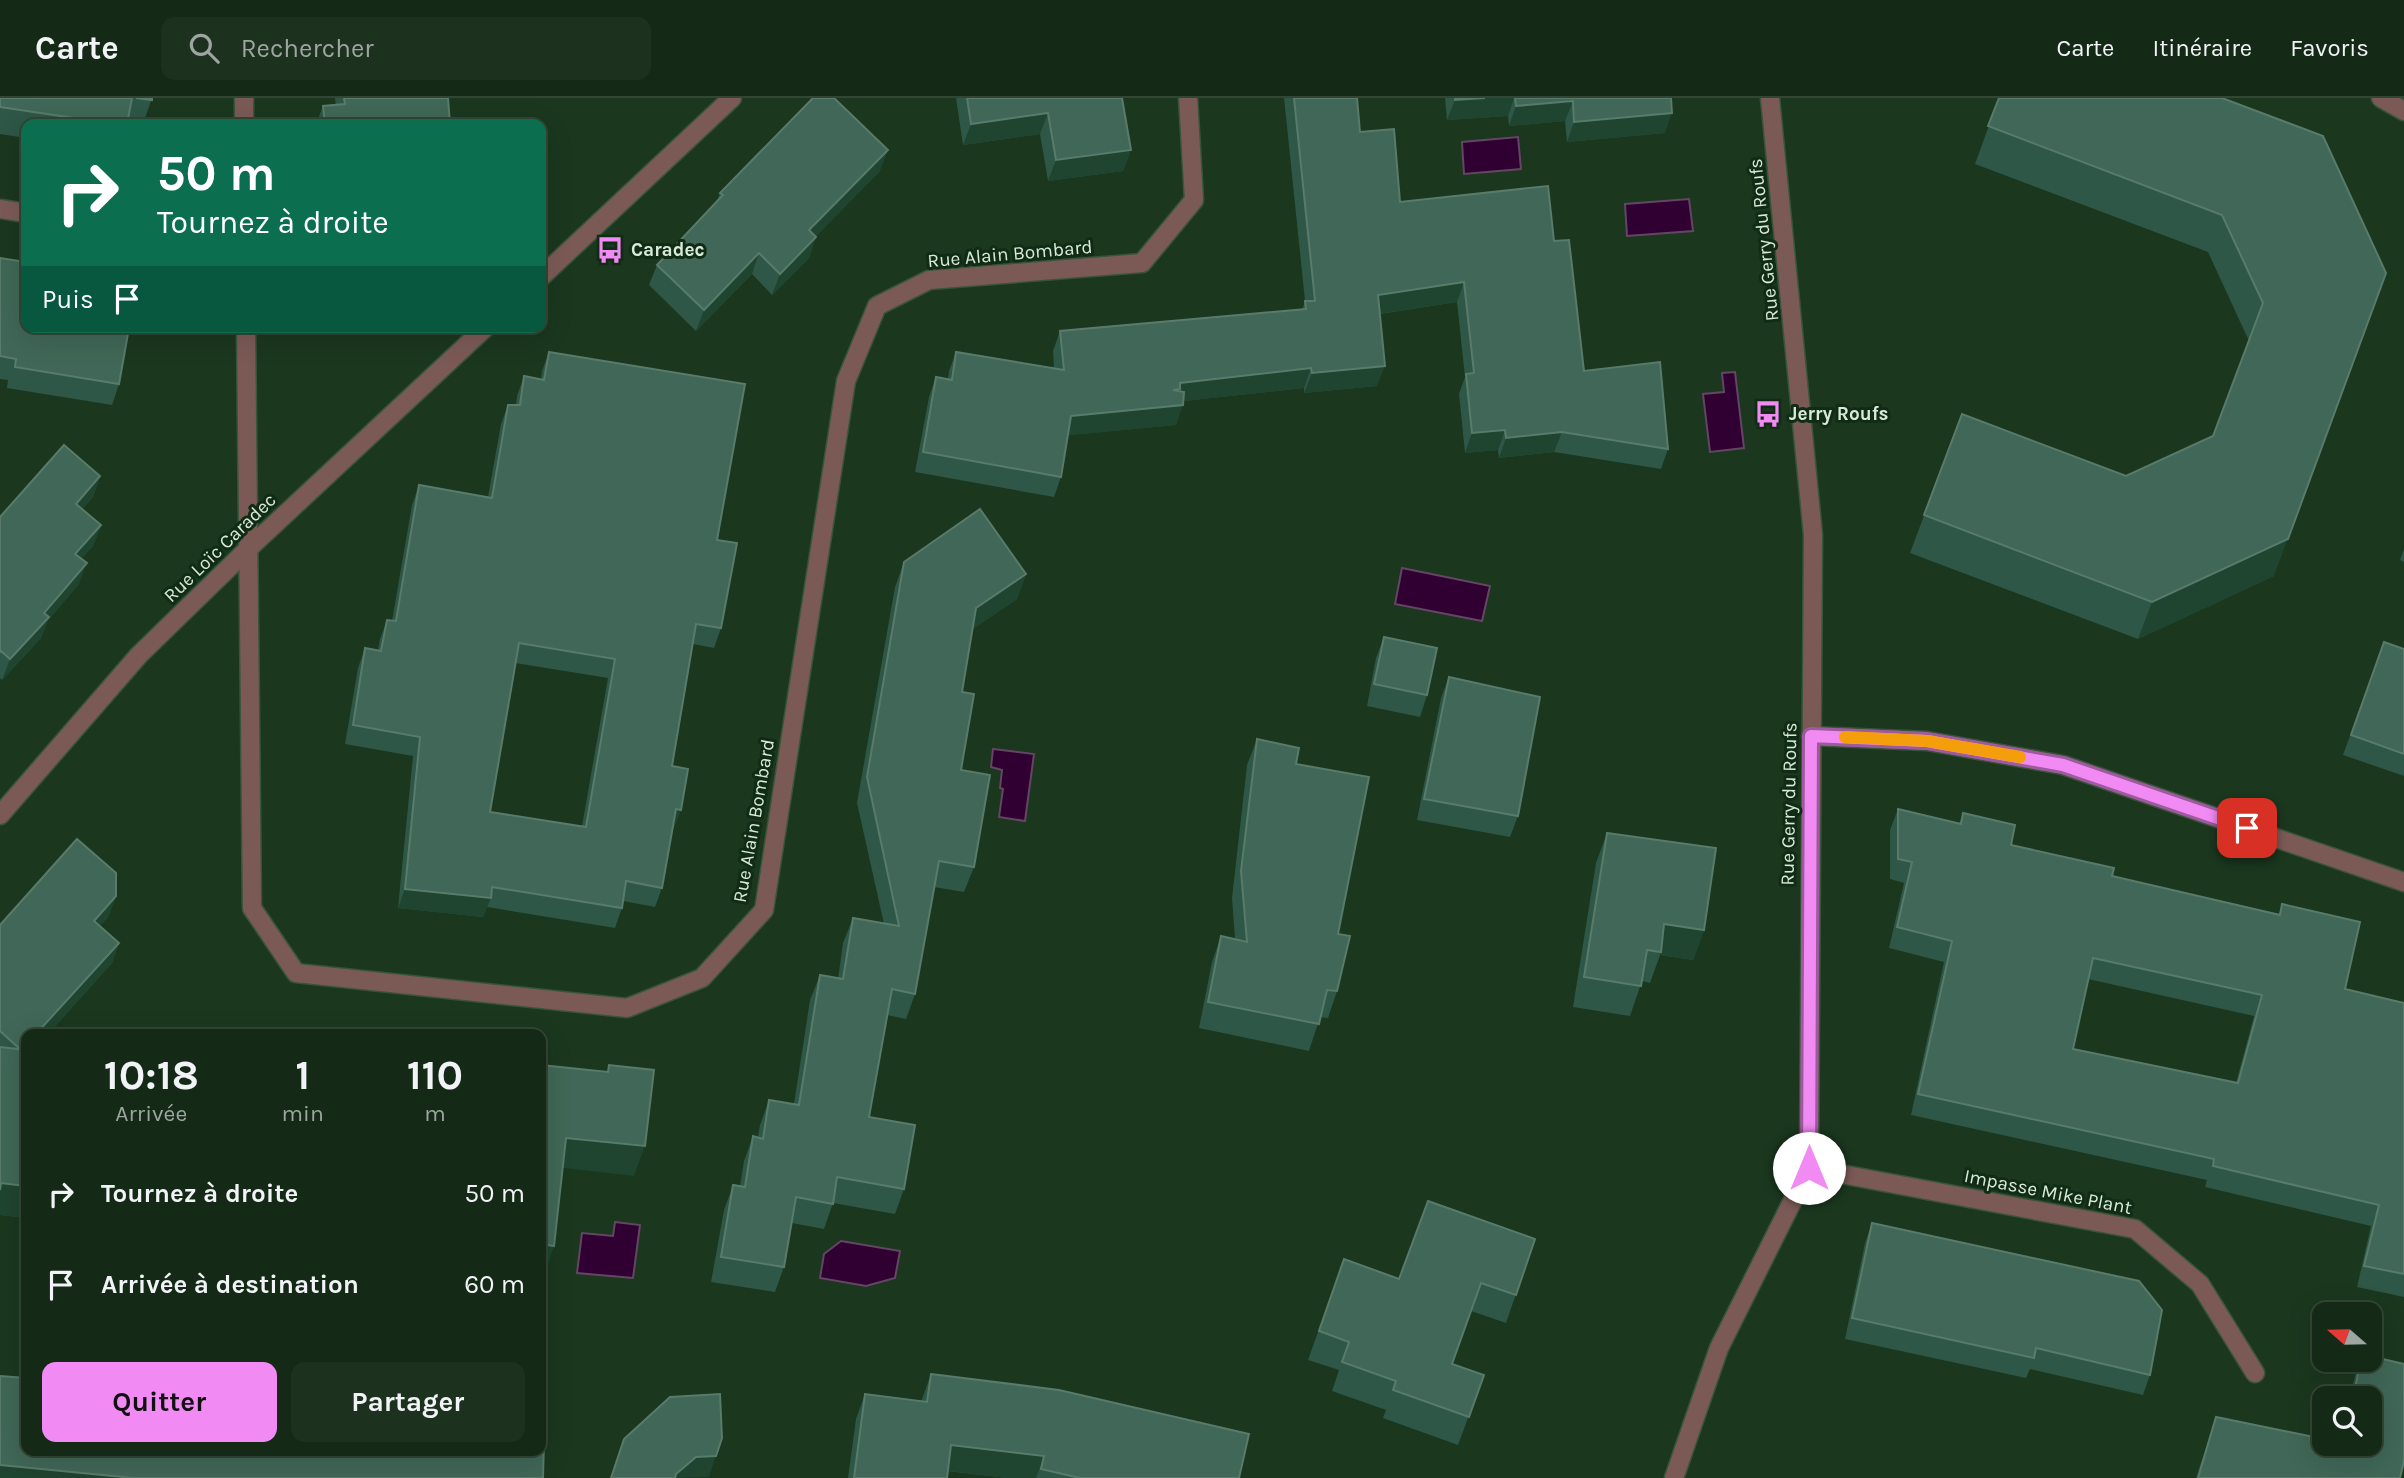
<!DOCTYPE html>
<html lang="fr">
<meta charset="utf-8">
<style>
:root{--surface:#142916;--page:#1d311f;--text:#f1f3f6;--muted:#9da6a1;--line:#334535;--accent:#f28af3}
body{margin:0;font-family:Karla,sans-serif;background:var(--page);color:var(--text);height:100vh;display:flex;flex-direction:column;font-size:26px;white-space:nowrap}
*{box-sizing:border-box;margin:0}
p{font-size:23px;color:var(--muted)}
.icon{flex:none;width:38px;height:38px;fill:none;stroke:currentColor;stroke-width:2;stroke-linecap:round;stroke-linejoin:round}
.map{position:relative;flex:1;overflow:hidden}
.drawer{position:absolute;left:21px;top:931px;width:525px;height:427px;display:flex;flex-direction:column;background:var(--surface);border-radius:14px;box-shadow:0 7px 28px #0002,0 0 0 2px var(--line)}
.drawer>*{flex:none}
.banner{position:absolute;left:21px;top:21px;width:525px;height:214px;border-radius:14px;box-shadow:0 7px 28px #0002,0 0 0 2px var(--line);background:#0b6e4f;color:#fff;overflow:hidden}
.needle{width:46px;rotate:290deg}
.fabs{position:absolute;left:2312px;top:1204px;display:grid;gap:14px}
.fabs a{display:grid;place-items:center;width:70px;height:70px;border-radius:14px;background:var(--surface);box-shadow:0 7px 28px #0002,0 0 0 2px var(--line);font-size:35px}
.pin{position:absolute;display:grid;place-items:center;width:60px;height:60px;color:#fff;margin:-30px;border-radius:14px;box-shadow:0 4px 10px #0006}
.me{position:absolute;width:77px;margin:-38px;rotate:0deg;stroke-linejoin:round;filter:drop-shadow(0 0 5px #0008)}
.turn{display:flex;align-items:center;gap:24px;height:147px;padding:0 21px;font-size:32px}
.turn .icon{width:91px;height:91px;stroke-width:2.5}
.turn b{display:block;font-size:49px;line-height:60px}
.then{display:flex;align-items:center;height:66px;padding:0 21px;background:#0003;gap:14px;font-size:26px}
.eta{display:flex;justify-content:space-evenly;align-items:center;height:119px;text-align:center}
.eta b{font-size:42px;font-weight:700;line-height:49px}
.action{display:flex;gap:14px;margin-top:auto;padding:14px 21px}
.action a{flex:1;height:80px;border-radius:14px;background:var(--accent);color:#111;font-size:28px;font-weight:700;line-height:80px;text-align:center}
.action a+a{background:var(--page);color:var(--text)}
ul{padding:0;list-style:none}
li{display:flex;align-items:center;gap:21px;height:91px;padding:0 21px}
li div{flex:1}
li b{display:block;font-size:26px}
li em{font-style:normal}
header{display:flex;align-items:center;gap:42px;box-sizing:border-box;height:98px;padding:0 35px;background:var(--surface);border-bottom:2px solid var(--line)}
header strong{font-size:33px}
nav{display:flex;gap:38px;margin-inline-start:auto;font-size:24px}
.search{width:490px;height:63px;background:var(--page);display:flex;align-items:center;gap:18px;box-sizing:border-box;padding:0 24px;border-radius:14px;color:var(--muted);font-size:26px}
.map>svg:first-child{display:block}
</style>
<header>
<strong>Carte</strong>
<div class="search"><svg class="icon" aria-label="search" viewBox="0 0 24 24"><circle cx="10" cy="10" r="6"/><path d="M15 15l6 6"/></svg>Rechercher</div>
<nav><a>Carte</a><a>Itinéraire</a><a>Favoris</a></nav>
</header>
<div class="map">
<svg width="2404" height="1380" viewBox="0 0 2404 1380">
<rect width="100%" height="100%" fill="#1b371e"/>
<g fill="#300032" stroke="#634664" stroke-width="2">
<path d="M1518,39l3,32 -57,5 -2,-32z"/>
<path d="M1689,101l4,32 -66,5 -2,-32z"/>
<path d="M1735,274l9,76 -34,4 -7,-58 21,-2 -2,-19z"/>
<path d="M1402,470l88,18 -8,35 -87,-17z"/>
<path d="M993,651l41,5 -9,67 -26,-4 4,-28 -3,-1 2,-18 -11,-3z"/>
<path d="M615,1124l25,3 -7,53 -56,-5 5,-40 31,3z"/>
<path d="M841,1143l59,10 -5,27 -29,8 -46,-8 4,-24z"/>
</g>
<g fill="none" stroke-linecap="round" stroke-linejoin="round">
<defs>
<g id="street">
<path d="M244,0v26"/>
<path d="M2381,0l23,13"/>
<path d="M0,111l26,4"/>
<path d="M541,179l191,-179"/>
<path d="M246,229l6,581 44,65 331,35 75,-30 62,-68 82,-529 31,-75 52,-26 213,-17 52,-63 -6,-102"/>
<path d="M1811,638l116,5 136,24 341,117"/>
<path d="M0,717l139,-160 110,-107 237,-221"/>
<path d="M1809,1070l326,61 65,55 55,89"/>
<path d="M1674,1380l45,-130 90,-180 4,-633 -43,-437"/>
</g>
</defs>
<use href="#street" stroke="#39543c" stroke-width="21"/>
<use href="#street" stroke="#7b5a55" stroke-width="18"/>
</g>
<g fill="#2e5747" fill-rule="evenodd">
<path d="M0,0h152l-9,26h-117v14l-26,-4z"/>
<path d="M335,0h113l2,26h-134l7,-18 13,-1z"/>
<path d="M956,0h166l9,52 -8,21 -75,10 -8,-47 -77,11z"/>
<path d="M1284,0h73l3,34 40,70 154,39 30,130 84,78 -7,20 -107,-17 -55,6 -1,-8 -33,3 -6,-59 6,-17 -8,-75 -77,12 -3,72 -73,7v-5l-121,13 -7,24 -108,10 -7,42 -7,20 -139,-25 14,-75 7,-20 12,2 1,-8 7,-19 98,17 -1,-18 7,-20 242,-21 3,-9z"/>
<path d="M1445,0h226l-6,35 -98,9 -2,-21 -56,5 -1,-10 -61,4z"/>
<path d="M1999,0l324,38 -49,440 -136,63 -228,-86 52,-139 164,62 87,-40 36,-95 -41,-89 -233,-88z"/>
<path d="M880,73l-64,65 -7,22 -37,37 -20,-21 -56,57 -47,-46 8,-20 60,-64 3,-8z"/>
<path d="M0,160l119,126 -7,21 -105,-17 1,-8 -8,-1z"/>
<path d="M549,254l168,188 4,88 -7,20 -21,-4 -21,122 9,44 -8,19h-1l-10,59 -7,19 -32,-6 -1,7 -7,20 -128,-21 -4,10 -85,-9 15,-152 -68,-12 13,-76 7,-20 13,2 2,-11 7,-19 5,1 20,-116 7,-20 69,12 13,-73 7,-19h8l1,-9 7,-20 17,3 1,-8zM515,565l93,15 -26,148 -92,-14z"/>
<path d="M100,378l-7,21 -11,12 19,16 -8,21 -12,13 -2,25 -31,36 -7,18 -39,42 -2,-2v-161z"/>
<path d="M2404,451v13l-4,-2z"/>
<path d="M904,464l122,12 -9,25 -44,30 -11,63 -1,78 13,97 -10,25 -30,-5 -19,107 -9,25 -19,-4 -18,102 35,72 -9,25 -62,-11 -9,26 -32,-6 -8,44 -9,25 -64,-10 13,-72 9,-25 7,1 4,-25 9,-25 5,1 2,-12 9,-25 25,4 16,-104 10,-25 18,4 5,-36 10,-25 31,6 -27,-121 38,-216z"/>
<path d="M1384,539l43,58 -7,22 -53,-11 9,-48z"/>
<path d="M2384,544l20,7v127l-61,-21z"/>
<path d="M1449,579l69,139 -8,21 -93,-17 24,-122z"/>
<path d="M1257,641l39,25 42,170 -1,57 -9,27 -8,-1 -11,34 -110,-23 13,-66 9,-26 14,3 -3,-41 15,-133z"/>
<path d="M1898,711l61,15 4,-11 48,32 101,31 167,38 3,-10 63,85 59,14v294l-47,-10 14,-61 -166,-39 2,-7 -296,-65 33,-153 -55,-14 15,-65 -14,-4v-49zM2088,881l166,37 -18,67 -163,-34z"/>
<path d="M1607,735l97,97 -11,30 -33,-5 -10,28 -8,-2 -12,35 -57,-9 23,-144z"/>
<path d="M116,798l-8,21 -8,9 19,17 -7,20 -64,71h-22v184l-26,-3v-290z"/>
<path d="M1872,1125l278,152 -7,20 -113,-26 -4,9 -181,-39 20,-96z"/>
<path d="M1535,1141l-29,84 -35,-12 -19,53 32,11 -26,70 -75,-27 3,-8 -54,-19 7,-21 -31,-10 36,-101 55,20z"/>
<path d="M2361,1262l39,118h-204l20,-61 108,27h46v-46h-20l5,-22z"/>
<path d="M931,1276l308,104h-232l-60,-7v7h-99l8,-59 9,-25 56,8z"/>
</g>
<g fill="#1f4430">
<path d="M1485,0h29l-6,18 -61,4 8,-20z"/>
<path d="M1573,3l-8,20 -56,5 7,-20z"/>
<path d="M1048,15l-8,21 -77,11 8,-21z"/>
<path d="M1672,15l-7,20 -98,9 7,-20z"/>
<path d="M888,52l-8,21 -78,79 7,-20z"/>
<path d="M1131,52l-8,21 -75,10 8,-21z"/>
<path d="M816,139l-7,21 -37,37 8,-21z"/>
<path d="M759,155l-7,21 -56,57 8,-21z"/>
<path d="M2386,175l-112,303 -136,63 14,-37z"/>
<path d="M1464,184l-7,20 -86,13 7,-20z"/>
<path d="M1385,268l-8,20 -73,7 8,-20z"/>
<path d="M1311,270l-7,20 -129,14 8,3 -7,20 -112,11 7,-20 109,-33z"/>
<path d="M1505,332l-7,20 -33,3 7,-20z"/>
<path d="M1562,334l-8,20 -55,6 7,-20z"/>
<path d="M100,378l-7,21 -25,28 8,-21z"/>
<path d="M101,427l-8,21 -26,28 8,-20z"/>
<path d="M87,465l-8,21 -31,36 -7,18 -39,42 8,-21 34,-46z"/>
<path d="M1026,476l-9,25 -50,34 9,-25z"/>
<path d="M676,711l5,1 -8,19h-4z"/>
<path d="M405,791l86,9 -8,19 -85,-9z"/>
<path d="M116,798l-8,21 -22,25 8,-21z"/>
<path d="M1664,826l40,6 -11,30 -33,-5z"/>
<path d="M119,845l-7,20 -64,71h-12z"/>
<path d="M566,1040l79,8 -11,30 -79,-9z"/>
<path d="M1,1085l25,3v32l-26,-3v-29z"/>
<path d="M541,1146l13,2 -10,30 -3,-1z"/>
<path d="M951,1347l93,11 -8,22h-29l-65,-8z"/>
<path d="M716,1358l-7,21 -34,1 1,-4 20,-17z"/>
<path d="M0,1367l133,13h-133z"/>
</g>
<g fill="#406757" stroke="#587b6b" stroke-width="2" fill-rule="evenodd">
<path d="M0,0h132l-5,26h-13l-114,-17z"/>
<path d="M136,0h16v2z"/>
<path d="M344,0h104l2,26h-125l-2,-18 22,-2z"/>
<path d="M813,0h21l54,52 -79,80 7,7 -36,37 -21,-21 -55,57 -47,-45 66,-70 -3,-2z"/>
<path d="M967,0h155l9,52 -75,10 -8,-47 -77,11z"/>
<path d="M1294,0h63l3,34 34,-3 6,73 148,-16 6,55 15,-1 15,131 76,-9 8,87 -106,-17 -56,6 -1,-8 -33,3 -6,-59 8,-1 -10,-91 -86,13 7,71 -73,7 -1,-5 -131,15v6l-7,1 11,2 -1,13 -112,11 -10,61 -138,-25 13,-75 16,3 4,-28 108,18 -4,-39 246,-22 -1,-8h10z"/>
<path d="M1455,0h30l-30,2z"/>
<path d="M1515,0h156l1,15 -98,9 -1,-21 -57,5z"/>
<path d="M1999,0h223l101,38 63,137 -98,266 -136,63 -228,-87 38,-101 164,62 87,-40 50,-133 -41,-88 -234,-89z"/>
<path d="M0,160l26,4v65h98l5,1 -10,56 -104,-17 1,-8 -16,-3z"/>
<path d="M549,254l196,32 -28,156 20,3 -16,85 -25,-4 -24,142 16,3 -7,41 -5,-1 -14,79 -36,-7 -4,27 -130,-21 -1,11 -86,-9 15,-152 -67,-12 12,-77 16,3 6,-31 9,1 23,-136 73,13 16,-93h12l4,-29 20,4zM519,545l96,16 -29,168 -96,-15z"/>
<path d="M64,347l36,31 -24,28 25,21 -26,29 12,9 -43,50 5,4 -39,42 -9,-8 -1,1v-135z"/>
<path d="M980,411l46,65 -50,34 -14,84 12,2 -13,76 29,5 -16,92 -35,-6 -24,133 -23,-5 -23,128 46,8 -11,64 -67,-12 -4,27 -37,-7 -12,70 -63,-10 12,-72 12,2 8,-51 10,3 6,-39 30,5 21,-130 23,4 10,-61 46,8 -32,-149 37,-215z"/>
<path d="M1384,539l53,11 -10,47 -53,-11z"/>
<path d="M2384,544l20,7v105l-53,-19z"/>
<path d="M1449,579l91,20 -22,119 -94,-17z"/>
<path d="M1257,641l42,9 -3,16 73,13 -31,157 12,2 -13,55 -10,-1 -8,34 -111,-22 13,-66 26,6 -6,-71z"/>
<path d="M1898,711l63,15 2,-11 52,12 -4,20 103,23 -2,8 168,39 2,-11 78,18 -15,67 59,14v271l-40,-8 15,-61 -166,-39 1,-7 -296,-65 34,-153 -55,-14 15,-65 -14,-3zM2093,860l169,37 -24,88 -165,-34z"/>
<path d="M1607,735l109,15 -12,82 -40,-6 -3,28 -14,-2 -6,36 -57,-9z"/>
<path d="M77,741l39,34v23l-22,25 25,22 -83,91h-10v12l-3,4 -3,-1 -20,-18v-106z"/>
<path d="M0,949l26,3v136l-25,-3 -1,7z"/>
<path d="M541,967l67,7 1,-7 45,5 -9,76 -79,-8 -12,108 -13,-2z"/>
<path d="M1428,1103l107,38 -19,56 -35,-12 -29,81 32,11 -15,42 -76,-27 3,-9 -54,-19 7,-20 -30,-11 25,-72 55,20z"/>
<path d="M1872,1125l267,58 23,29 -12,65 -114,-27 -2,10 -182,-40z"/>
<path d="M2370,1258l34,8v97l-4,17h-202l18,-61 108,22v5h46v-46h-17l8,-38h9z"/>
<path d="M931,1276l128,16 190,44 -10,44h-159l-39,-9 3,-13 -93,-11 -4,33h-93l11,-84 62,8z"/>
<path d="M0,1278l26,2v73h515v-50h4l-2,77h-410l-133,-13z"/>
<path d="M720,1296l2,44 -6,18 -20,1 -20,17 -1,4h-64l13,-39 46,-42z"/>
</g>
<g fill="none" stroke-linecap="round" stroke-linejoin="round">
<defs>
<path id="route" d="M1809,1070l2,-432 116,5 136,24 184,63"/>
</defs>
<use href="#route" stroke="#9d5a9e" stroke-width="18"/>
<use href="#route" stroke="#f28af3" stroke-width="12"/>
<path stroke="#f59e0b" stroke-width="12" d="M1845,639l82,4 93,16"/>
</g>
<defs>
<symbol id="bus-bare" viewBox="-9 -9 18 18"><path d="M-5-6H5V4H4V6H2V4H-2V6H-4V4H-5ZM-3.5-4V0h7V-4ZM-3.5 1.2v1.5H-2V1.2ZM2 1.2v1.5H3.5V1.2Z" fill="#f28af3" stroke="#112c15" stroke-width="2.5" paint-order="stroke"/></symbol>
</defs>
<g fill-rule="evenodd">
<use href="#bus-bare" x="591" y="133" width="38" height="38"/>
<use href="#bus-bare" x="1749" y="297" width="38" height="38"/>
</g>
<g text-anchor="middle" dominant-baseline="central" stroke-width="6" stroke-linejoin="round" paint-order="stroke">
<g font-size="19" fill="#d9eada" stroke="#112c15">
<text transform="translate(1764 142) rotate(-96)">Rue Gerry du Roufs</text>
<text transform="translate(1010 156) rotate(-5)">Rue Alain Bombard</text>
<text transform="translate(220 450) rotate(-44)">Rue Loïc Caradec</text>
<text transform="translate(1789 706) rotate(-89)">Rue Gerry du Roufs</text>
<text transform="translate(754 723) rotate(-80)">Rue Alain Bombard</text>
<text transform="translate(2048 1094) rotate(11)">Impasse Mike Plant</text>
</g>
<g font-size="19" font-weight="bold" fill="#d9eada" stroke="#112c15" text-anchor="start">
<text x="631" y="152">Caradec</text>
<text x="1789" y="316">Jerry Roufs</text>
</g>
</g>
</svg>
<div class="fabs">
<a><svg class="needle" viewBox="-14 -14 28 28"><path d="M0-13l5 13h-10z" fill="#e53935"/><path d="M0 13l5-13h-10z" fill="#9da6a1"/></svg></a>
<a><svg class="icon" aria-label="search" viewBox="0 0 24 24"><circle cx="10" cy="10" r="6"/><path d="M15 15l6 6"/></svg></a>
</div>
<div class="pin" style="left:2247px;top:730px;background:#d93025"><svg class="icon" aria-label="arrive" viewBox="0 0 24 24"><path d="M6 21V4h12l-3 4 3 4H6"/></svg></div>
<svg class="me" style="left:1809px;top:1070px" viewBox="-20 -20 40 40"><circle r="19" fill="#fff"/><path d="M0-13L10 11 0 6-10 11z" fill="#f28af3"/></svg>
<div class="banner">
<div class="turn"><svg class="icon" aria-label="right" viewBox="0 0 24 24"><path d="M7 20v-9h11M14 6l5 5-5 5"/></svg><div><b>50 m</b>Tournez à droite</div></div>
<div class="then">Puis<svg class="icon" aria-label="arrive" viewBox="0 0 24 24"><path d="M6 21V4h12l-3 4 3 4H6"/></svg></div>
</div>
<section class="drawer">
<div class="eta">
<div><b>10:18</b><p>Arrivée</p></div>
<div><b>1</b><p>min</p></div>
<div><b>110</b><p>m</p></div>
</div>
<ul>
<li><svg class="icon" aria-label="right" viewBox="0 0 24 24"><path d="M7 20v-9h11M14 6l5 5-5 5"/></svg><div><b>Tournez à droite</b></div><em>50 m</em></li>
<li><svg class="icon" aria-label="arrive" viewBox="0 0 24 24"><path d="M6 21V4h12l-3 4 3 4H6"/></svg><div><b>Arrivée à destination</b></div><em>60 m</em></li>
</ul>
<div class="action"><a>Quitter</a><a>Partager</a></div>
</section>
</div>
